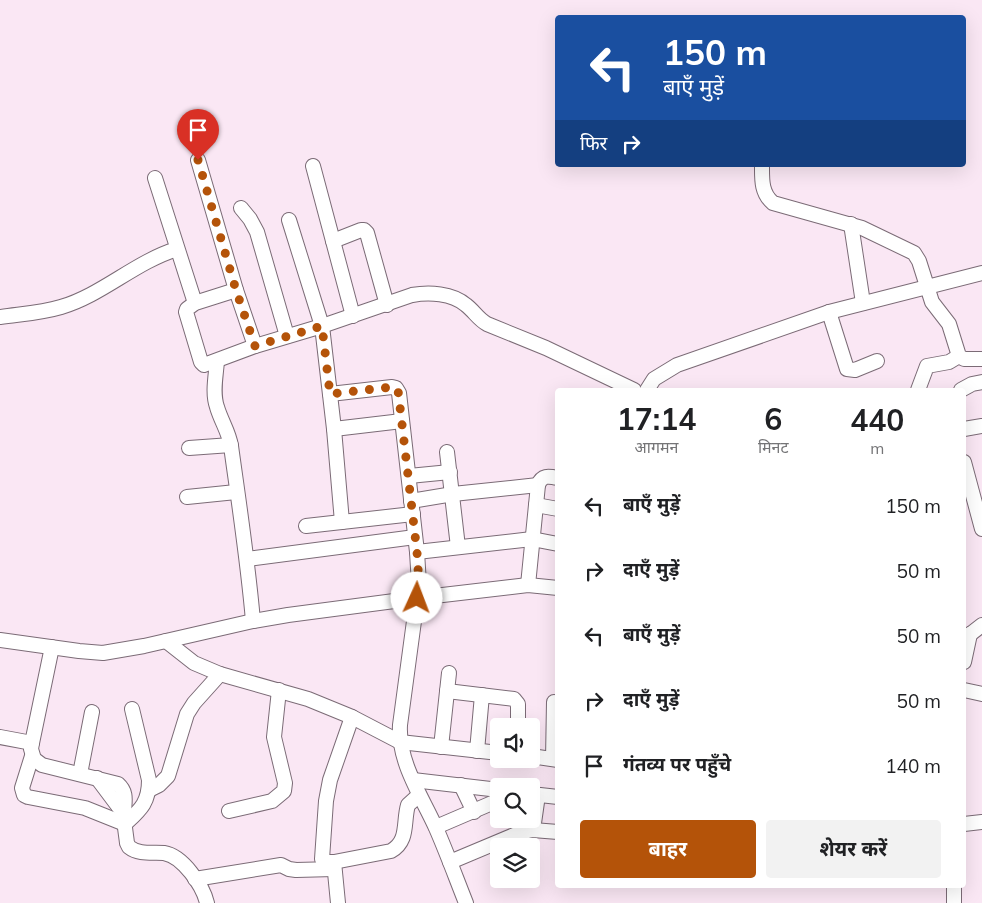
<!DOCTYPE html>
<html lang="hi">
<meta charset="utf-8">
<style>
:root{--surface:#fff;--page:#f2f2f2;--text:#202124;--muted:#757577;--accent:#b45309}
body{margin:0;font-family:Mulish,"Noto Sans Devanagari",sans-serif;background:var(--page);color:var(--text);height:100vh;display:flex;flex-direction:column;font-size:19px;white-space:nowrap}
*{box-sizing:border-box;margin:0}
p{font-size:16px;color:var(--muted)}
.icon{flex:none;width:28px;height:28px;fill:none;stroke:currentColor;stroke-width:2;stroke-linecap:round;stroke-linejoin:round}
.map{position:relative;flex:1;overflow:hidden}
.panel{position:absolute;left:555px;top:388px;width:411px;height:500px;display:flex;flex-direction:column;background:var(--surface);border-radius:5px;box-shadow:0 5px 20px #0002}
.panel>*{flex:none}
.top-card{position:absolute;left:555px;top:15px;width:411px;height:152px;border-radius:5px;box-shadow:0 5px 20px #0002;background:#1a4fa0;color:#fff;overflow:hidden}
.controls{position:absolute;left:490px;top:718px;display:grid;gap:10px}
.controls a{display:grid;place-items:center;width:50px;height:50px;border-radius:5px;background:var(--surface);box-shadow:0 5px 20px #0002;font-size:25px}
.pin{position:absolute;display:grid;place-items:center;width:42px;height:42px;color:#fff;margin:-51px -21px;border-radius:50% 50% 50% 0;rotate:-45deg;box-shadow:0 0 5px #0007}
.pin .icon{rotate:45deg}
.me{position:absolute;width:55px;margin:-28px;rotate:2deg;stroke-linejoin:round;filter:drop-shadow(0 0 4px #0008)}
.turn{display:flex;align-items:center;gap:18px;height:105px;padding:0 25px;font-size:22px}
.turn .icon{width:65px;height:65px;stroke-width:2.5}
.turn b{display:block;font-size:35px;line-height:42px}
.then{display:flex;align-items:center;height:48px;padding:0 25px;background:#0003;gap:10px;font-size:19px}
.eta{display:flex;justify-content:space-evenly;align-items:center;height:85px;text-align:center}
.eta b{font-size:30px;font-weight:700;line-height:35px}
.button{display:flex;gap:10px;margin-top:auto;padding:10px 25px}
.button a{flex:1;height:58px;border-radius:5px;background:var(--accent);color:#fff;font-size:20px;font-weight:700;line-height:58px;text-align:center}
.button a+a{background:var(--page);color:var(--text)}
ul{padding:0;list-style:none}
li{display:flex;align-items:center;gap:15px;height:65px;padding:0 25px}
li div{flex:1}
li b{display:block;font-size:19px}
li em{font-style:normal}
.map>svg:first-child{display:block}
</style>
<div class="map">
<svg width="982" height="903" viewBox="0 0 982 903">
<rect width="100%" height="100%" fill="#fae7f4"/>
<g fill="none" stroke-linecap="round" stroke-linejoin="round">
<defs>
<g id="minor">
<path d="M198,160l38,130 19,56"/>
<path d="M762,165c0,14 -1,28 11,38l89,25 52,25 5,8 13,41 17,22 10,32 5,3h18"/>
<path d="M313,166l40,150"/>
<path d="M155,178l40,125"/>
<path d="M241,208l9,11 7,13 30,104"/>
<path d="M289,220l33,106 12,103 8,93"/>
<path d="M851,224l12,79"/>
<path d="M333,241l28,-11h3l3,3 20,72"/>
<path d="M236,290l-41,13 -8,6 -1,3 15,50 3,3 51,-19 67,-20 90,-31c17,-3 40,-2 54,10 8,6 12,14 21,19l59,24 88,42"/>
<path d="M829,312l18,57 8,1 22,-9"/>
<path d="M0,317c20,-3 41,-4 61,-10 41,-12 74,-45 116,-58"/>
<path d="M217,361c-1,14 -5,32 0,46 4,14 12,25 14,39 8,58 17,116 22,175"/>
<path d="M647,390l7,-11 23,-14 152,-53 153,-39"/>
<path d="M918,390l9,-24 22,-4 10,-6"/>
<path d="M961,390l11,-6 10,-2"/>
<path d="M330,394l62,-7 4,1 3,5 18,159 2,32 -19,141c-2,37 21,70 36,103 11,25 20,50 30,75"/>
<path d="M334,429l68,-8"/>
<path d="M964,429l18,-3"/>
<path d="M189,448l42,-3"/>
<path d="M447,452l11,95"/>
<path d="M964,462l18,67"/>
<path d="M409,476l41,-4"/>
<path d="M187,497l49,-5"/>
<path d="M411,501l42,-7 85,-9"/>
<path d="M536,505l22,4"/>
<path d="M306,526l107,-12"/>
<path d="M417,552l115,-13 26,5"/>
<path d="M247,559l168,-22"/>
<path d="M528,585l10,-100c4,-10 10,-9 20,-7"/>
<path d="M964,639l18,-14"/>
<path d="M0,640l79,11 24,2 41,-7 109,-25 35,-6 129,-17 111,-13 30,3"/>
<path d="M166,641l28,22 26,11 88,25 44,18 48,25 99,11"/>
<path d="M52,647l-20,96 -1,6 3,10 8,6 76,19c10,9 6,18 6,30 0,10 2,20 3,29l2,4c10,8 24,5 35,6 19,3 39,33 43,50"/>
<path d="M964,662l6,-28"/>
<path d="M964,690l18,4"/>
<path d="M447,691l67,8 4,5v22"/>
<path d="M352,717l-22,63 -4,21 -4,58 2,3h10l57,-11c18,-10 12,-29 17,-46l11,-10"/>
<path d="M0,737l32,6"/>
<path d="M441,747l8,-74"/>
<path d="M477,751l5,-56"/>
<path d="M32,756l-10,32 2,7 4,2 57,11 40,16c15,-14 24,-21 24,-44l-17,-71"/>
<path d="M531,756l27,4"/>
<path d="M553,759l1,-57"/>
<path d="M80,774l12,-62"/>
<path d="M97,778l27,36"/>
<path d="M413,780l86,10"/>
<path d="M461,785l13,27"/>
<path d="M149,790l10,-5 9,-9 19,-62 7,-11 26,-29"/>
<path d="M531,794l27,3"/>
<path d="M229,811l43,-10 12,-10 1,-8 -11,-46 5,-47"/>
<path d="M964,824l18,-2"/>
<path d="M436,827l63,-27"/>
<path d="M533,830l5,-35"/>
<path d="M334,862l4,41"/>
<path d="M450,862l69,-29 14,-3 25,2"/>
<path d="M195,879l86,-14 8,4 7,1 38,-1"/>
<path d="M954,885v18"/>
</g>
</defs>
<use href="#minor" stroke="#7b6b76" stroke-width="16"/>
<use href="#minor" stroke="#fff" stroke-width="14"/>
</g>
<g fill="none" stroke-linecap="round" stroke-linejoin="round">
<path stroke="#b45309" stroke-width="9" stroke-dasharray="0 16.2" d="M198,160l38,130 19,56 67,-20 8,68 62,-7 4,1 2,2 19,162 2,32 -2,14"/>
</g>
</svg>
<div class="controls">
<a><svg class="icon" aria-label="sound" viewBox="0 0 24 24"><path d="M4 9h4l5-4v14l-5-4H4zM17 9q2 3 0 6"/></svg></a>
<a><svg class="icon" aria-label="search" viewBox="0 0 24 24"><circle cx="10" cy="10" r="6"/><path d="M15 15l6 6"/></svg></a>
<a><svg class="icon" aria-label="layers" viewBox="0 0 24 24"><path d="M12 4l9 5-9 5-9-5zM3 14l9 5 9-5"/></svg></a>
</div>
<div class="pin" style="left:198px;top:160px;background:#d93025"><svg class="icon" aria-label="arrive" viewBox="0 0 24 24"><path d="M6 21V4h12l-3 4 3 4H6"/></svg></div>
<svg class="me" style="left:417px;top:598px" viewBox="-20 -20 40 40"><circle r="19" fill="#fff"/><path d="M0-13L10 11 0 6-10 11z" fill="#b45309"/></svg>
<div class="top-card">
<div class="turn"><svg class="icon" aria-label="left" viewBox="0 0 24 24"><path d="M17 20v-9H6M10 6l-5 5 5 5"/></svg><div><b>150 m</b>बाएँ मुड़ें</div></div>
<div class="then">फिर<svg class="icon" aria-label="right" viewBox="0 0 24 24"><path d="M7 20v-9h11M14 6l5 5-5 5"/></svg></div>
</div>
<section class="panel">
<div class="eta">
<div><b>17:14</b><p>आगमन</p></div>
<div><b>6</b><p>मिनट</p></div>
<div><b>440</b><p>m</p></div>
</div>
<ul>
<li><svg class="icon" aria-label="left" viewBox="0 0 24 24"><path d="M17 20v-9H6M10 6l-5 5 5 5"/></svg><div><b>बाएँ मुड़ें</b></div><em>150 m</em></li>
<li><svg class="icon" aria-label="right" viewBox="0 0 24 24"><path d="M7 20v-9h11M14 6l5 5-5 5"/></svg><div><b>दाएँ मुड़ें</b></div><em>50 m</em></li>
<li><svg class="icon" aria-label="left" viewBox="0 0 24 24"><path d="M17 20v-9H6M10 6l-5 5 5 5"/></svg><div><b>बाएँ मुड़ें</b></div><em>50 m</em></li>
<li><svg class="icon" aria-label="right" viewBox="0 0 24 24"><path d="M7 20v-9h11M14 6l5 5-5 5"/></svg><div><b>दाएँ मुड़ें</b></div><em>50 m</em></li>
<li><svg class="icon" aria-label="arrive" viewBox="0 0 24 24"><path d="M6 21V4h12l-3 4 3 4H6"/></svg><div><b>गंतव्य पर पहुँचे</b></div><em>140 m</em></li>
</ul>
<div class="button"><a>बाहर</a><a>शेयर करें</a></div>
</section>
</div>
